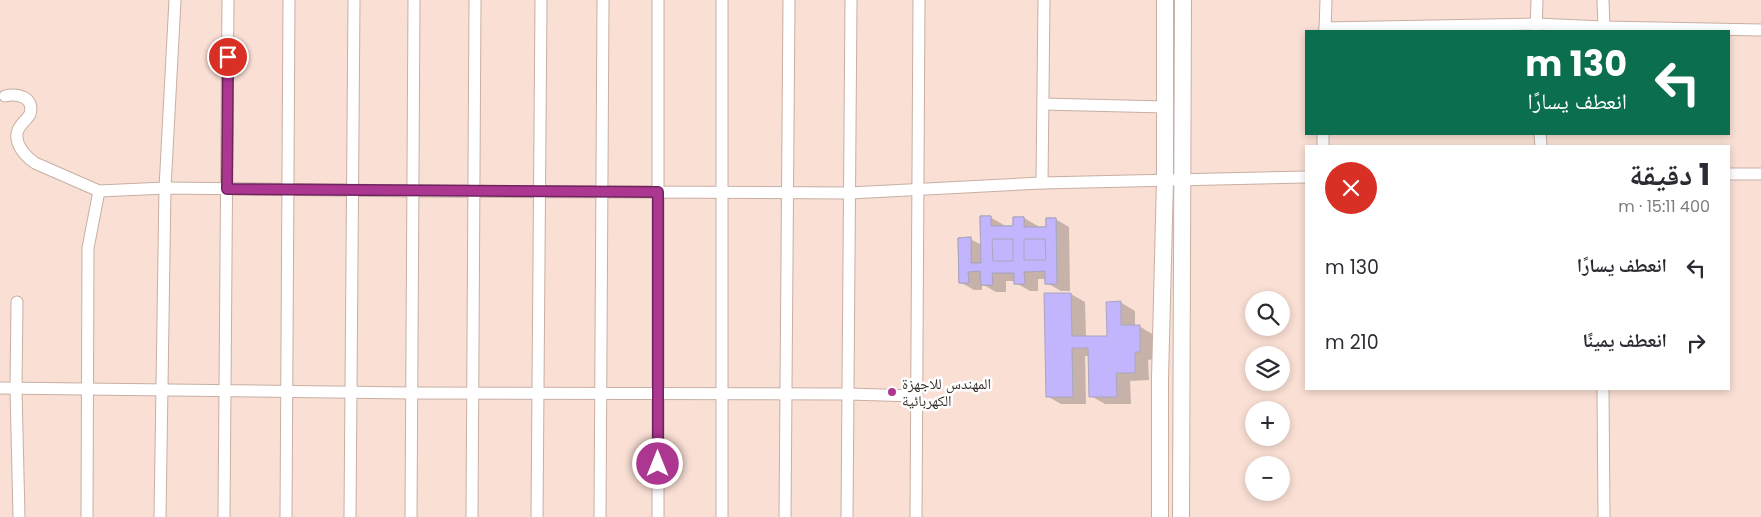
<!DOCTYPE html>
<html lang="ar">
<meta charset="utf-8">
<style>
:root{--surface:#fff;--page:#f7f7f7;--text:#2b2b33;--muted:#7c7c81}
body{margin:0;font-family:Poppins,"Noto Naskh Arabic",sans-serif;background:var(--page);color:var(--text);direction:rtl;height:100vh;display:flex;flex-direction:column;font-size:19px;white-space:nowrap}
*{box-sizing:border-box;margin:0}
p{font-size:16px;color:var(--muted)}
.icon{flex:none;width:28px;height:28px;fill:none;stroke:currentColor;stroke-width:2;stroke-linecap:round;stroke-linejoin:round}
.map{position:relative;flex:1;overflow:hidden;direction:ltr}
.sheet{position:absolute;left:1305px;top:145px;width:425px;height:245px;display:flex;flex-direction:column;background:var(--surface);border-radius:0px;box-shadow:0 2px 8px #0003;direction:rtl}
.sheet>*{flex:none}
.banner{position:absolute;left:1305px;top:30px;width:425px;height:105px;border-radius:0px;box-shadow:0 2px 8px #0003;direction:rtl;background:#0b6e4f;color:#fff;overflow:hidden}
.fabs{position:absolute;left:1245px;top:291px;display:grid;gap:10px}
.fabs a{display:grid;place-items:center;width:45px;height:45px;border-radius:50%;background:var(--surface);box-shadow:0 2px 8px #0003;font-size:25px}
.pin{position:absolute;display:grid;place-items:center;width:42px;height:42px;color:#fff;margin:-21px;border:2px solid #fff;border-radius:50%;box-shadow:0 1px 5px #0007}
.me{position:absolute;width:55px;margin:-28px;rotate:0deg;stroke-linejoin:round;filter:drop-shadow(0 0 4px #0008)}
.turn{display:flex;align-items:center;gap:18px;height:105px;padding:0 20px;font-size:22px}
.turn .icon{width:65px;height:65px;stroke-width:2.5}
.turn b{display:block;font-size:35px;line-height:42px}
.round{display:grid;place-items:center;flex:none;width:52px;height:52px;border-radius:26px;background:var(--page)}
.overview{display:flex;align-items:center;justify-content:space-between;height:85px;padding:0 20px}
h1{font-size:30px;font-weight:700;line-height:38px}
ul{padding:0;list-style:none}
li{display:flex;align-items:center;gap:15px;height:75px;padding:0 20px}
li div{flex:1}
li b{display:block;font-size:19px}
li em{font-style:normal}
.map>svg:first-child{display:block}
</style>
<div class="map">
<svg width="1761" height="517" viewBox="0 0 1761 517">
<rect width="100%" height="100%" fill="#f9dfd4"/>
<g fill="#0003">
<path d="M990,217l14,8v2h11l9,-9 14,8v2h9l8,-9 14,8 1,64h-9l-14,-8 -1,-4h-8v12h-8l-14,-8v-2h-10v11h-10l-14,-8v6h-8l-14,-8 10,-43 12,6z"/>
<path d="M1071,294l14,8 1,35h22l12,-35 15,9v15h4l15,9v24l-6,1 1,20 -19,1 1,23h-26l-14,-8 -1,-40h-5l1,48h-25l-14,-8z"/>
</g>
<g fill="#c3b5fd" stroke="#aaa6bd" fill-rule="evenodd">
<path d="M980,216h11v10h22v-9h11v10h22v-9h10l1,66h-12v-13l-21,1 1,12h-11v-11h-22l1,12h-12l-1,-14 -12,1 1,11h-10l-1,-45 13,-1v26h10zM992,239h21v22h-20zM1024,239h21l1,21h-22z"/>
<path d="M980,216h11v10h22v-9h11v10h22v-9h10l1,66h-12v-13l-21,1 1,12h-11v-11h-22l1,12h-12l-1,-14 -12,1 1,11h-10l-1,-45 13,-1v26h10z"/>
<path d="M992,239h21v22h-20z"/>
<path d="M1024,239h21l1,21h-22z"/>
<path d="M1044,293h27l1,43h35l-1,-34 15,-1v24h19v27h-5v21h-19l1,24h-28l-1,-49h-16l1,49h-27z"/>
</g>
<g fill="none" stroke-linecap="round" stroke-linejoin="round">
<defs>
<g id="street">
<path d="M658,0v517"/>
<path d="M1603,0l1,27"/>
<path d="M1325,28l211,-4 68,3 157,3"/>
<path d="M1536,30l1,-30"/>
<path d="M1325,31l1,-31"/>
<path d="M5,96c12,-3 30,1 25,18 -3,6 -9,9 -12,16 -5,13 7,26 17,33l64,28 66,-3 248,3 437,2 192,-10 264,-6"/>
<path d="M1043,104l122,3"/>
<path d="M1540,134l1,12"/>
<path d="M1323,146v-12"/>
<path d="M1729,174h32"/>
<path d="M1042,183l2,-183"/>
<path d="M17,302l-1,87 3,128"/>
<path d="M0,388l412,5 436,1 68,2"/>
<path d="M1603,389l1,128"/>
<path d="M87,517l1,-269 11,-57"/>
<path d="M160,517l5,-329 10,-188"/>
<path d="M224,517l4,-517"/>
<path d="M286,517l3,-517"/>
<path d="M350,517l4,-517"/>
<path d="M411,517l3,-517"/>
<path d="M472,517l3,-517"/>
<path d="M537,517l4,-517"/>
<path d="M600,517l3,-517"/>
<path d="M722,517v-517"/>
<path d="M785,517l4,-517"/>
<path d="M847,517l4,-517"/>
<path d="M916,517l3,-517"/>
</g>
<g id="secondary">
<path d="M1160,517v-139l5,-198v-180"/>
<path d="M1181,517l2,-517"/>
</g>
</defs>
<use href="#street" stroke="#c8afa4" stroke-width="13"/>
<use href="#secondary" stroke="#c8afa4" stroke-width="18"/>
<use href="#street" stroke="#fff" stroke-width="11"/>
<use href="#secondary" stroke="#fff" stroke-width="16"/>
</g>
<g fill="none" stroke-linecap="round" stroke-linejoin="round">
<defs>
<path id="route" d="M228,57l-1,132 431,3v272"/>
</defs>
<use href="#route" stroke="#70245e" stroke-width="12"/>
<use href="#route" stroke="#ac3790" stroke-width="9"/>
</g>
<circle fill="#ac3790" stroke="#fff" stroke-width="2" cx="892" cy="392" r="5"/>
<g text-anchor="middle" dominant-baseline="central" stroke-width="5" stroke-linejoin="round" paint-order="stroke">
<g font-size="15" fill="#3b312c" stroke="#fff" text-anchor="start">
<text x="902" y="383">المهندس للاجهزة<tspan x="902" dy="17">الكهربائية</tspan></text>
</g>
</g>
</svg>
<div class="fabs">
<a><svg class="icon" aria-label="search" viewBox="0 0 24 24"><circle cx="10" cy="10" r="6"/><path d="M15 15l6 6"/></svg></a>
<a><svg class="icon" aria-label="layers" viewBox="0 0 24 24"><path d="M12 4l9 5-9 5-9-5zM3 14l9 5 9-5"/></svg></a>
<a>+</a>
<a>−</a>
</div>
<div class="pin" style="left:228px;top:57px;background:#d93025"><svg class="icon" aria-label="arrive" viewBox="0 0 24 24"><path d="M6 21V4h12l-3 4 3 4H6"/></svg></div>
<svg class="me" style="left:658px;top:464px" viewBox="-20 -20 40 40"><circle r="17" fill="#ac3790" stroke="#fff" stroke-width="3"/><path d="M0-11L8 9 0 5-8 9z" fill="#fff"/></svg>
<div class="banner">
<div class="turn"><svg class="icon" aria-label="left" viewBox="0 0 24 24"><path d="M17 20v-9H6M10 6l-5 5 5 5"/></svg><div><b>130 m</b>انعطف يسارًا</div></div>
</div>
<section class="sheet">
<div class="overview"><div><h1>1 دقيقة</h1><p>400 m · 15:11</p></div><a class="round" style="background:#d93025;color:#fff"><svg class="icon" aria-label="close" viewBox="0 0 24 24"><path d="M6 6l12 12M18 6L6 18"/></svg></a></div>
<ul>
<li><svg class="icon" aria-label="left" viewBox="0 0 24 24"><path d="M17 20v-9H6M10 6l-5 5 5 5"/></svg><div><b>انعطف يسارًا</b></div><em>130 m</em></li>
<li><svg class="icon" aria-label="right" viewBox="0 0 24 24"><path d="M7 20v-9h11M14 6l5 5-5 5"/></svg><div><b>انعطف يمينًا</b></div><em>210 m</em></li>
</ul>
</section>
</div>
